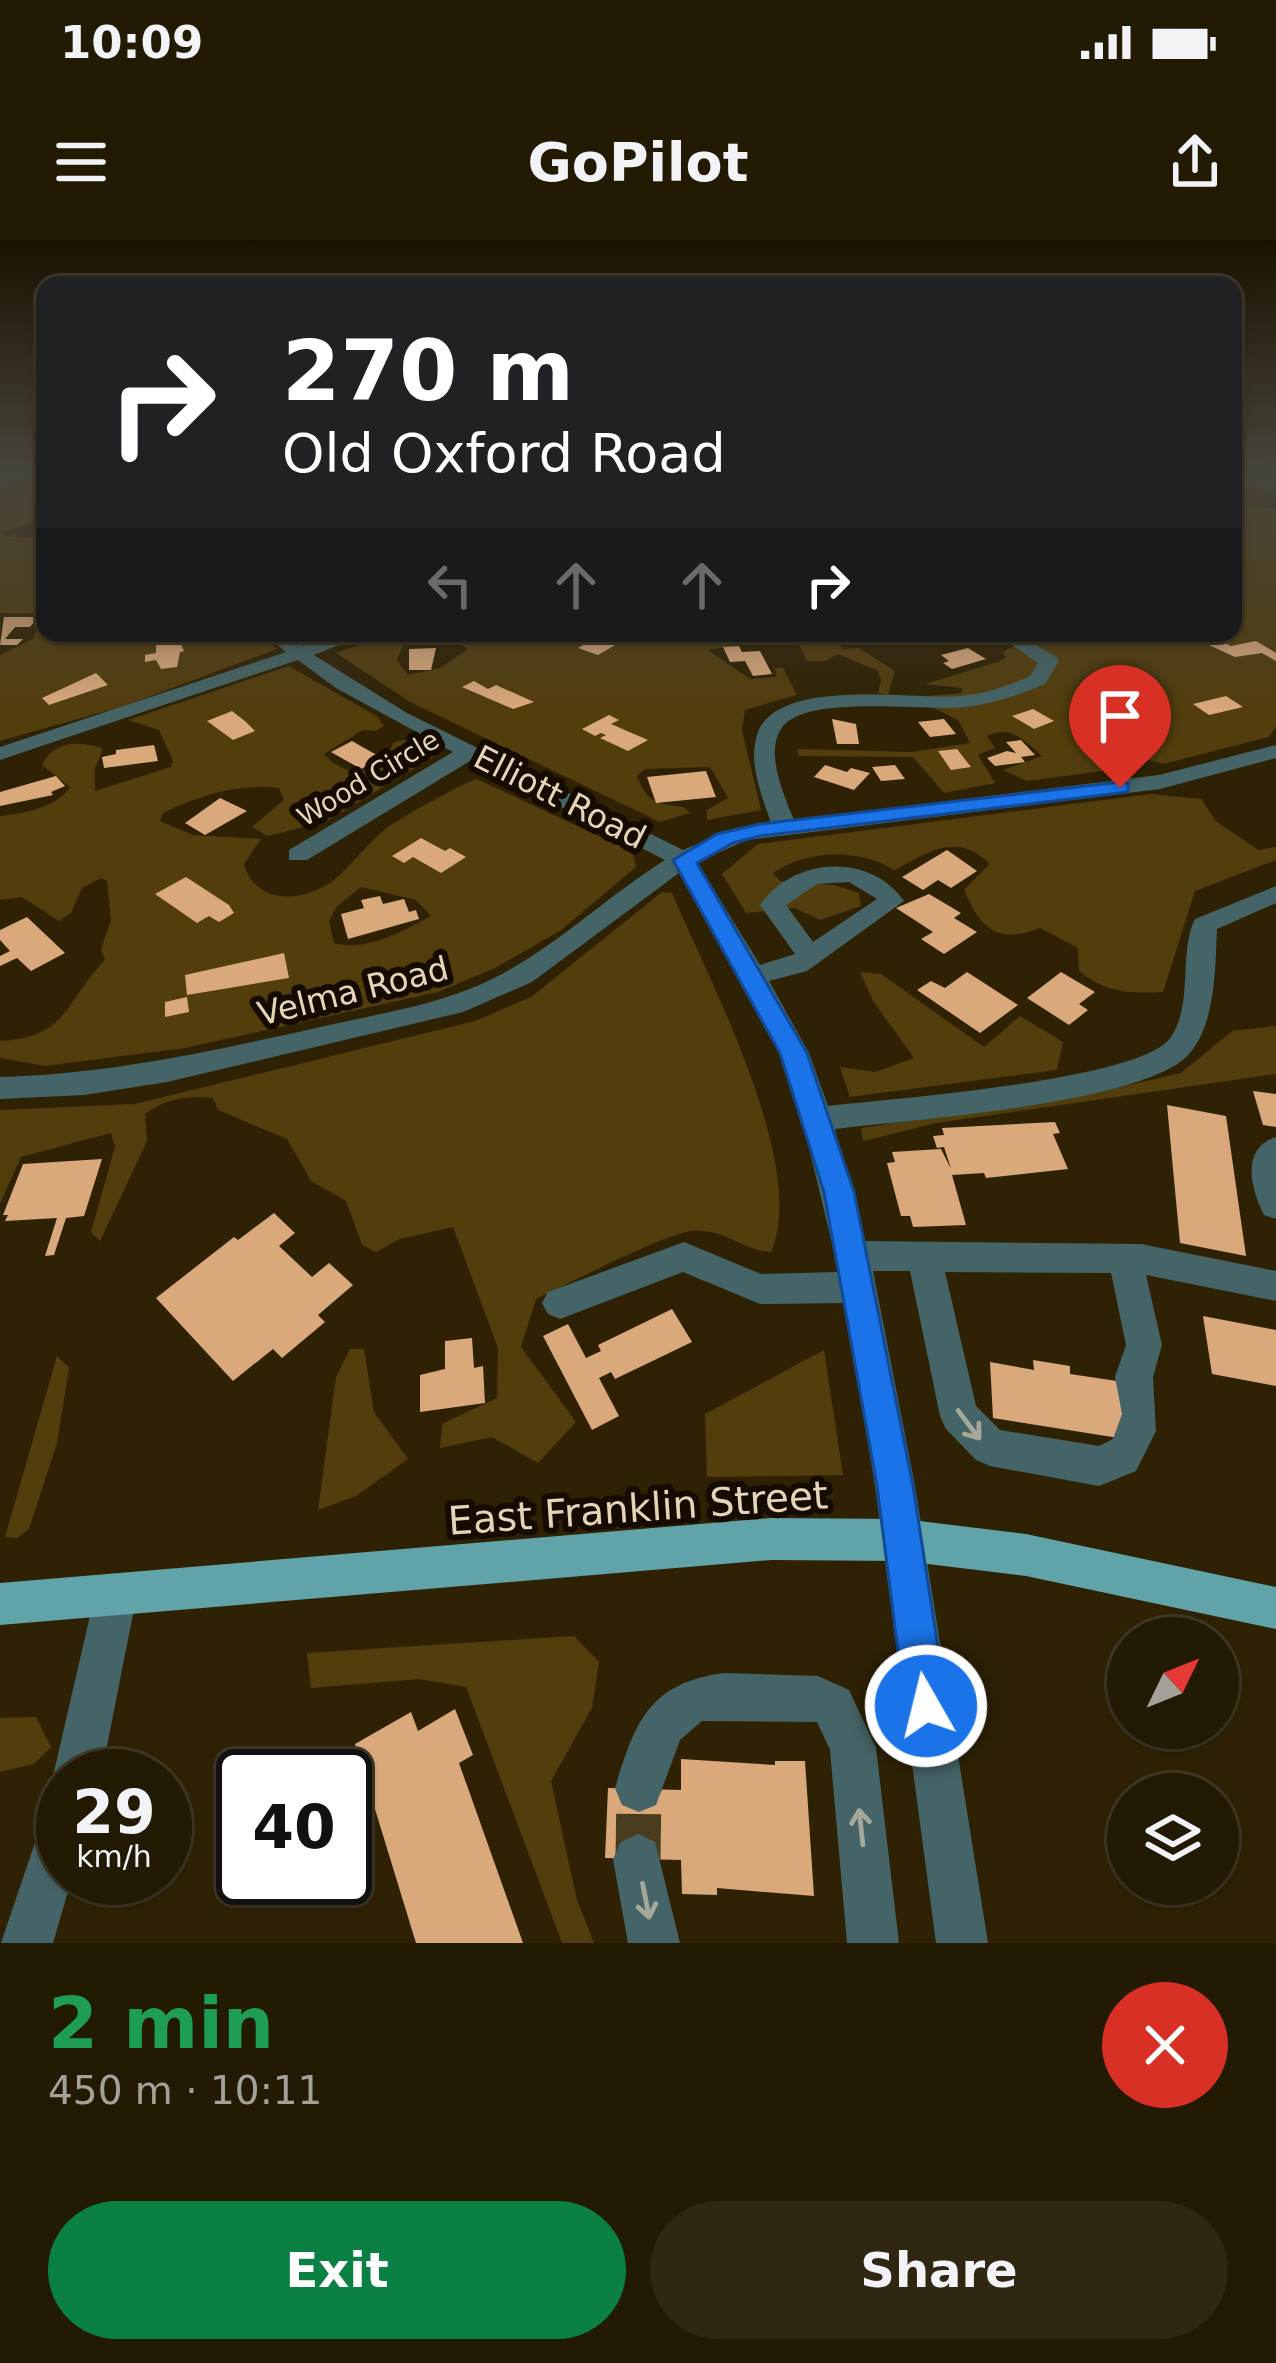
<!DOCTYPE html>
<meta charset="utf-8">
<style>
:root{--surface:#231a03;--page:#2f2712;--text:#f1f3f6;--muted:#a3a19a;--line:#403825;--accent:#0b8043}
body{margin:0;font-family:"DejaVu Sans",sans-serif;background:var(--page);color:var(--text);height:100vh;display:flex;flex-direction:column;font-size:45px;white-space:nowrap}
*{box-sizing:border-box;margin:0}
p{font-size:39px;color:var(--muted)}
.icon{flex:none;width:66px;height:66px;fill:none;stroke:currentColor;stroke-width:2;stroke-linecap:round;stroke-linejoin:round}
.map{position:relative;height:1703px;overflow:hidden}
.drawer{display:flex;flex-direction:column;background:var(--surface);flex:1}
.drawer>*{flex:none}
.banner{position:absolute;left:36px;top:36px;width:1206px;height:366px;border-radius:24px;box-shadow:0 3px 9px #0004,0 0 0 3px var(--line);background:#202124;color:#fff;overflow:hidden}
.needle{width:78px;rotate:47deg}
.controls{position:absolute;left:1107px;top:1377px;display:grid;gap:24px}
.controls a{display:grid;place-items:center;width:132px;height:132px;border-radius:50%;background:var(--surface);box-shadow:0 3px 9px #0004,0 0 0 3px var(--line);font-size:60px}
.speed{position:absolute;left:36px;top:1509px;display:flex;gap:24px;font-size:60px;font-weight:700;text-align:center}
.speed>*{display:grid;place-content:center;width:156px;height:156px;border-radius:50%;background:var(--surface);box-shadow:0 3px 9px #0004,0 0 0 3px var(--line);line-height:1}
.speed small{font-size:30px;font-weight:400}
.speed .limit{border:6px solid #111;border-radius:18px;background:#fff;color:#111}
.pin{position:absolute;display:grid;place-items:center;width:102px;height:102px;color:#fff;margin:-123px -51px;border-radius:50% 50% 50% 0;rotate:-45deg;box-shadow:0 0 12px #0007}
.pin .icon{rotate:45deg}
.me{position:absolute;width:132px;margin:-66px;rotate:352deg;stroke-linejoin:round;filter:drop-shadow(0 0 9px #0008)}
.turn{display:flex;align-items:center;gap:42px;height:252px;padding:0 48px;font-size:54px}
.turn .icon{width:156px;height:156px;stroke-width:2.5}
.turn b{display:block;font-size:84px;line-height:102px}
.lanes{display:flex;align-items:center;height:114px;padding:0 48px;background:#0003;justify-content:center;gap:60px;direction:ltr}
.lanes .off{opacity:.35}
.round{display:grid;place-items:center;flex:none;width:126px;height:126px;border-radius:63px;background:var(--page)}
.head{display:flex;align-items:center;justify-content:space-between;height:204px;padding:0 48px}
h1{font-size:72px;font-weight:600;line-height:90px;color:#1e9e55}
.cta{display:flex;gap:24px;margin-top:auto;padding:24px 48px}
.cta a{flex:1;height:138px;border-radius:72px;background:var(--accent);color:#fff;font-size:48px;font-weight:600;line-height:138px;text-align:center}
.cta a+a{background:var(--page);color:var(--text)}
.status{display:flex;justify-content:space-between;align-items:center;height:84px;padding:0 60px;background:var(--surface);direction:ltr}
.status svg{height:33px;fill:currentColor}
header{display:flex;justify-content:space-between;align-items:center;height:156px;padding:0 48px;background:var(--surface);font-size:54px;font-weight:600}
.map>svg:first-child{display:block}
</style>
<div class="status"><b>10:09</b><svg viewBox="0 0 49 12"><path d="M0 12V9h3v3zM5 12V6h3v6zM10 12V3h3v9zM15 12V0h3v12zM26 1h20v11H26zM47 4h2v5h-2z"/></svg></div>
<header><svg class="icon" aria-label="menu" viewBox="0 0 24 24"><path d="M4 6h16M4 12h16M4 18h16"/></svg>GoPilot<svg class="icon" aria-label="share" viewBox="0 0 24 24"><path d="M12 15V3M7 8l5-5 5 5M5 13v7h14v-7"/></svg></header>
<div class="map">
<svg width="1276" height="1703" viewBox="0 0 1276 1703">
<rect width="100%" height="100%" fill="#2f2204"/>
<g fill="#523d0d" fill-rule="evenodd">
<path d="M45,235v43l-43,14 7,5 36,1v95h212l20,16 -153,57 -124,35v-86l33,-16 11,-25 -44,-1v-126z"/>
<path d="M1233,264l43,5v217l-7,11 -106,27 -14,-4 -21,-27 10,-16 -24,-23 -24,11 -7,11 19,55 -75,10 -24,-11 39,-14c-17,-15 -32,-32 -55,-20l8,12 -17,7 17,28 -51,10 -31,-36 -114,-1 -2,-7 115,3 58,-9 -12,-23 -34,-17 2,-7 36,-3v-5l-37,-4 73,-22 9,-5 -5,-4c47,-36 171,-20 231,-20z"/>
<path d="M395,393h13l-11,27 11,15 32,-7 28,-19 -25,-16h404l3,6 -11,5 4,5 16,-1 36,23 -7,24 -10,-2 3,-12 -3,-10 -40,-17 -13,7h-18l-13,-26 -86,15 42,29 27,-2 -2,-9h8l14,27 -52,15 -3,20 19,80 -54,10v-10l21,-12 -18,-31 -65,2 -8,7c11,27 19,28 47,31l6,6 -30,9 -248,-119 -76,-50z"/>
<path d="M289,426l89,51 6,9 -8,5 -13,-1 -39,24c21,25 56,23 69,-11 19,-7 33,-5 47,10l-113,68 -59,15 -16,-9 32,-27 -5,-12c-41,-5 -79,7 -116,25l-3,8 33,14 68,4 -17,25c11,42 62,39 91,15 19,-16 33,-37 53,-52 10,-8 81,-47 89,-48l149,70 7,6 3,12 -76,64 -65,37 -57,24 -253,56 -140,18 -45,-8v-17c68,-3 65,-40 105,-81l-4,-11 10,-29 -4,-39 -6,-3 -19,10 -11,25 -12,8 -37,-24 -22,3v-84c25,-3 56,-8 70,-29l-28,-22c11,-24 40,-25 61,-16l-8,19v23l76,-24 2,-6 -14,-31 -31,-10zM361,647l55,13 15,16c-28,15 -65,36 -97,27l-5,-22 8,-15z"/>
<path d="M1151,554l50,5 15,22 42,29 18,-3v13l-81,31 -32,101c-32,2 -60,0 -84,-21l-1,-23 -38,-20c-42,16 -58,3 -76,-38l26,-26c-33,-33 -61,-12 -96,6 -34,-22 -89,-20 -121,3l7,8 54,4 25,8 2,13 -41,14 -25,-12 -49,5 -24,-39 36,-30z"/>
<path d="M662,652l10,1c36,85 137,273 99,359 -31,-2 -43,-23 -79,-21 -26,2 -126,54 -156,68l-15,48 55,75 -38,41 -46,-26 -52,11 2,-24 55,-26 1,-50 -45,-121 -53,12 -24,13 -14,-7 -16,-44 -35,-20 -24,-42 -69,-29 -5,-12c-24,-3 -49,1 -68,16l2,27 -47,100 -9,-9 24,-85 -4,-14 -90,24 -21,47v-94l135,-6 340,-83 56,-24z"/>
<path d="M860,732l21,2 103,73 36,-31 43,26 -6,28 -207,27 -10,-30 35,5 39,-14 -41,-57z"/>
<path d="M1276,786v48l-340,49 -73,18 -2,-13 237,-36 83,-19 51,-42z"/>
<path d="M350,1109h14l10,63 34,47 -52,37 -38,14 18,-133z"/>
<path d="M824,1110l19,125 -136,2 -2,-63z"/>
<path d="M57,1116l12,12 -12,75 -28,86 -12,9 -12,-1z"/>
<path d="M574,1396l25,26 -7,46 -41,73 26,119 17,43h-32l-96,-256 -47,-8 -108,9 -4,-35z"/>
<path d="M36,1477l15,30 -17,17 -34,8v-54z"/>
</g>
<g fill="#d9a97c">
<path d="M4,377h34l-8,10h-15l-10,12h18l-6,6h-17z"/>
<path d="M603,394l19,7 -24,14 -20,-7z"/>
<path d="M1212,396l19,10 25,-5 20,12v8l-14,-8 -27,4 -39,-18z"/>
<path d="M179,400l5,11 -4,1 -3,15 -16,2 -5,-9 -11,2v-7l11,-2v-10z"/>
<path d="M739,406l3,6 18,-1 12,23 -19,2 -8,-15 -15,1 -7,-15z"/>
<path d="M436,408l-5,22h-22v-21z"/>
<path d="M968,408l18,11 -34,10 -9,-6 6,-2 -8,-6z"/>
<path d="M96,433l12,12 -59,20 -7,-7z"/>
<path d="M474,441l14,8 8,-4 38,17 -21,7 -51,-22z"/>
<path d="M1226,456l17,11 -34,8 -16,-11z"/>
<path d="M1033,469l21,12 -20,8 -22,-13z"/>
<path d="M1124,469l11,10 -33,7 -13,-11z"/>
<path d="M232,471l14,11 9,9 -22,9 -26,-19z"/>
<path d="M609,475l10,5 -8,4 37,16 -20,11 -28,-13 6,-3 -5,-2 -6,3 -13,-7z"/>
<path d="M832,479l24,5 3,20h-22z"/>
<path d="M944,479l12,15 -26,3 -12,-15z"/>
<path d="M1021,500l14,15 -14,2 4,5 -30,4 -8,-8 20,-7 9,2 -10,-11z"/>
<path d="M352,501l30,17 -21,11 -30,-17z"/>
<path d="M154,505l4,16 -54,7 -2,-11 14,-3v-4z"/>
<path d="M957,509l14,18 -20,3 -13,-19z"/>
<path d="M825,525l22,7 4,-4 19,5 -16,17 -40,-13z"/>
<path d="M895,525l10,14 -24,2 -9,-14z"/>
<path d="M706,531l10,26 -60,6 -9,-26z"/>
<path d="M56,536l9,10 -14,6 2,3 -53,11v-14z"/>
<path d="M220,558l27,13 -42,24 -20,-12z"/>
<path d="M421,598l24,13 5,-3 16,9 -25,16 -28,-16 -9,6 -12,-7z"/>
<path d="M947,610l30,21 -26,17 -13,-8 -15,10 -21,-13z"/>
<path d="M186,637l43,28 5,8 -15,9 -10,-6 -12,7 -42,-29z"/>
<path d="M929,654l32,19 -7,5 23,14 -33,22 -23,-15 12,-7 -37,-24z"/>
<path d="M380,656l3,8 21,-5 5,13 7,-2 3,9 -71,20 -7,-25 23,-6 -3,-8z"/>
<path d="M27,677l38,36 -34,18 -14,-13 -17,8v-10l10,-5 -10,-11v-10z"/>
<path d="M284,713l5,25 -102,17 -2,-20z"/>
<path d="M967,732l51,33 -38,28 -63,-43 14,-9 14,7z"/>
<path d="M1061,732l34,20 -16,12 9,6 -19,15 -42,-27z"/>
<path d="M187,757l2,15 -24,5v-15z"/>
<path d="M1253,851l23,3v33l-13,-2z"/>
<path d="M1167,865l59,11 20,140 -66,-13z"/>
<path d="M1055,882l5,11 -7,1 15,35 -82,9 -2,-5 -32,2 14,50 -53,2 -3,-11h-9l-14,-53 8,-1 -3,-10 49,-3 10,20 -7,-22 -7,1 -4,-12 11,-1 -2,-7z"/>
<path d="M102,919l-18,57 -18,2 -12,37 -9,1 12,-38 -52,3 3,-6h-5l20,-51z"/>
<path d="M274,973l21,20 -16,13 33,31 17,-14 24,22 -35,30 7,7 -43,36 -9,-9 -40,32 -77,-83 78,-61 4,3z"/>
<path d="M672,1069l20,33 -77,37 -4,-7 -12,6 20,38 -27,14 -49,-94 25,-12 18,34 15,-7 -3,-6z"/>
<path d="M1203,1076l73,14v56l-64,-12z"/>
<path d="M472,1098l2,30 9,-2 2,37 -65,9v-37l25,-6v-28z"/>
<path d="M1033,1120l37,6v8l47,7 35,24 -27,34 -132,-21 -3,-56 44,8z"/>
<path d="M455,1469l18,46 -14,8 64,180h-107l-61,-199 56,-32 7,19z"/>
<path d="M681,1519l94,6v-4h30l9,135 -97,-8v7l-35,-1 -1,-34 -76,-2 3,-70 73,2z"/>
</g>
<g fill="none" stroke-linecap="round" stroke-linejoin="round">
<path stroke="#4a3d1f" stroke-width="45" stroke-dasharray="45 22" stroke-linecap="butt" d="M638,1619l1,-71"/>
<g fill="#456467" fill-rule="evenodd">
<path d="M13,233h26l-39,12v-8z"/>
<path d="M1233,238l43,3v8l-43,-3z"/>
<path d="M263,393h21l18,13 40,-13h27l-55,22 93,58 276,137 52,-22 36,-5c-9,-27 -24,-62 -13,-91 22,-55 153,-32 201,-36 25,-2 49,-10 71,-20l8,-13 -43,-30h22l39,24 3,4 -14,23c-26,11 -53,20 -81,23 -40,5 -161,-14 -183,22 -16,25 3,66 13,91l365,-45 117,-30v13l-116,31 -413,51 -50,22 63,103 35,-11 -35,-49c33,-48 110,-53 144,-4l-97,70 -38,10 40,72 19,53c59,-7 314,-25 343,-69 23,-35 7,-83 24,-118l81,-33v17l-59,26c-2,39 -1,93 -27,124 -42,51 -285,67 -355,76l30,112 276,3 135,27v30l-130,-26 16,70 -9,32 3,54 -20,40 -37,15 -109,-20 -14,-6 -30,-31 -6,-13 -30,-145h-37l42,215 73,457h-52l-61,-457 -30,-183 -85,1 -77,-32 -123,47 -12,-5 -6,-11 6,-11 136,-50 77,32 78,-2 -37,-153 -23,-66 -100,-180 -147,109 -69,30 -296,70 -83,13 -84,4v-22c111,-3 217,-27 325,-51 56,-13 115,-21 167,-47 63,-31 114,-82 173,-119l-195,-99 -163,99h-18v-10l164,-98 -117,-64 -38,-28 -298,100v-13l286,-95zM849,642l28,17 -64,43 -27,-37 31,-21zM945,1032l166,1 15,72 -11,32 7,37 -9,25 -14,7 -99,-16 -24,-24z"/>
<path d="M1276,897v82l-12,-4c-14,-28 -23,-67 12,-78z"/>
<path d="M116,1333l15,6 6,15 -36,182h-38v18l-10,-18 42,-182 6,-15z"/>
<path d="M724,1433l94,3 31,14 27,58 23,195h-52l-17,-193 -13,-28 -115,-1 -22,19 -24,65 -17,7 -17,-7 -7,-17c20,-66 34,-105 109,-115z"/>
<path d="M63,1563v75h9l-19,65h-52l45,-133z"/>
<path d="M638,1594l17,8 25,101h-52l-15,-84 8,-17z"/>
</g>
<path fill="#60a3a9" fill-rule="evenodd" d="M771,1278l132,1 123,15 250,53v42l-250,-53 -123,-15 -132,-1 -771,65v-42z"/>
</g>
<defs><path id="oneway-shaft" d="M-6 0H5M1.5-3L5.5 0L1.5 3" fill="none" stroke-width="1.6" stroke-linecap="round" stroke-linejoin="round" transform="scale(3)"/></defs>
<g stroke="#a4a898">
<use href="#oneway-shaft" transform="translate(969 1185) rotate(53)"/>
<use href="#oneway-shaft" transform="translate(861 1587) rotate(-96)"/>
<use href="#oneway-shaft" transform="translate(646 1661) rotate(79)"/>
</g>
<linearGradient id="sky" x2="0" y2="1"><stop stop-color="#1a1302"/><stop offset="0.49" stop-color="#47443a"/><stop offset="1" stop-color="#47443a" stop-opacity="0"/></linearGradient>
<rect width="1276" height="472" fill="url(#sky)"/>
<path fill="#1a73e8" stroke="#114b97" stroke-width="3" d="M1120,542l8,1v9l-368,44 -27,7 -36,20 110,190 47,139 59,294 34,220 -6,15 -15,6 -15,-6 -6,-15 -28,-220 -53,-294 -44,-139 -107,-193 44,-26 43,-10z"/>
<g text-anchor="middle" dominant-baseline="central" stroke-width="12" stroke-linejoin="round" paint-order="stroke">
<g font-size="27" fill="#e4d5b9" stroke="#160b00">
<text transform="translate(368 538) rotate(-31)">Wood Circle</text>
</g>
<g font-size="33" fill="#e4d5b9" stroke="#160b00">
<text transform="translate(560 557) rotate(27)">Elliott Road</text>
<text transform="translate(353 751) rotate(-14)">Velma Road</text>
</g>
<g font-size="39" fill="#e4d5b9" stroke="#160b00">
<text transform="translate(638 1268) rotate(-4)">East Franklin Street</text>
</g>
</g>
</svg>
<div class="controls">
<a><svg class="needle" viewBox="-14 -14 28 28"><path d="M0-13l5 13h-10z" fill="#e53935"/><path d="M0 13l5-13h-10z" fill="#a3a19a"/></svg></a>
<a><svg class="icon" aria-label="layers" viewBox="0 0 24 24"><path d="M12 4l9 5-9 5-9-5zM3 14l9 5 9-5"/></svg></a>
</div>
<div class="speed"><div>29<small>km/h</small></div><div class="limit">40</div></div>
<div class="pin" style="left:1120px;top:548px;background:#d93025"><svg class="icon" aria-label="arrive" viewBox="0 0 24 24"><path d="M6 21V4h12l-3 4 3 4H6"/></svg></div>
<svg class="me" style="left:926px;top:1466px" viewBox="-20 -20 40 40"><circle r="17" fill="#1a73e8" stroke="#fff" stroke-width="3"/><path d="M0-11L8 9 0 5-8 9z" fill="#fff"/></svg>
<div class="banner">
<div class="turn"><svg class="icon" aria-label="right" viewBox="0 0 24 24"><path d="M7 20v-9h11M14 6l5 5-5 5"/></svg><div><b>270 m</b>Old Oxford Road</div></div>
<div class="lanes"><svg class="icon off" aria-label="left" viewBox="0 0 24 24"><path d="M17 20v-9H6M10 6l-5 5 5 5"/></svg><svg class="icon off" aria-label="ahead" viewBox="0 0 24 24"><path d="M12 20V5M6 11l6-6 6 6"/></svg><svg class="icon off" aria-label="ahead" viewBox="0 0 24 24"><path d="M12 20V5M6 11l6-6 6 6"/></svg><svg class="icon" aria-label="right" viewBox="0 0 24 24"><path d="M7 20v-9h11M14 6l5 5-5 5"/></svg></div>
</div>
</div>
<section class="drawer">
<div class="head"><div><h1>2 min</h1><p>450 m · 10:11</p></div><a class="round" style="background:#d93025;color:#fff"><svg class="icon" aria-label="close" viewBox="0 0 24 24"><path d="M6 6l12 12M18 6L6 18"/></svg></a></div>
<div class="cta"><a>Exit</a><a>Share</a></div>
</section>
